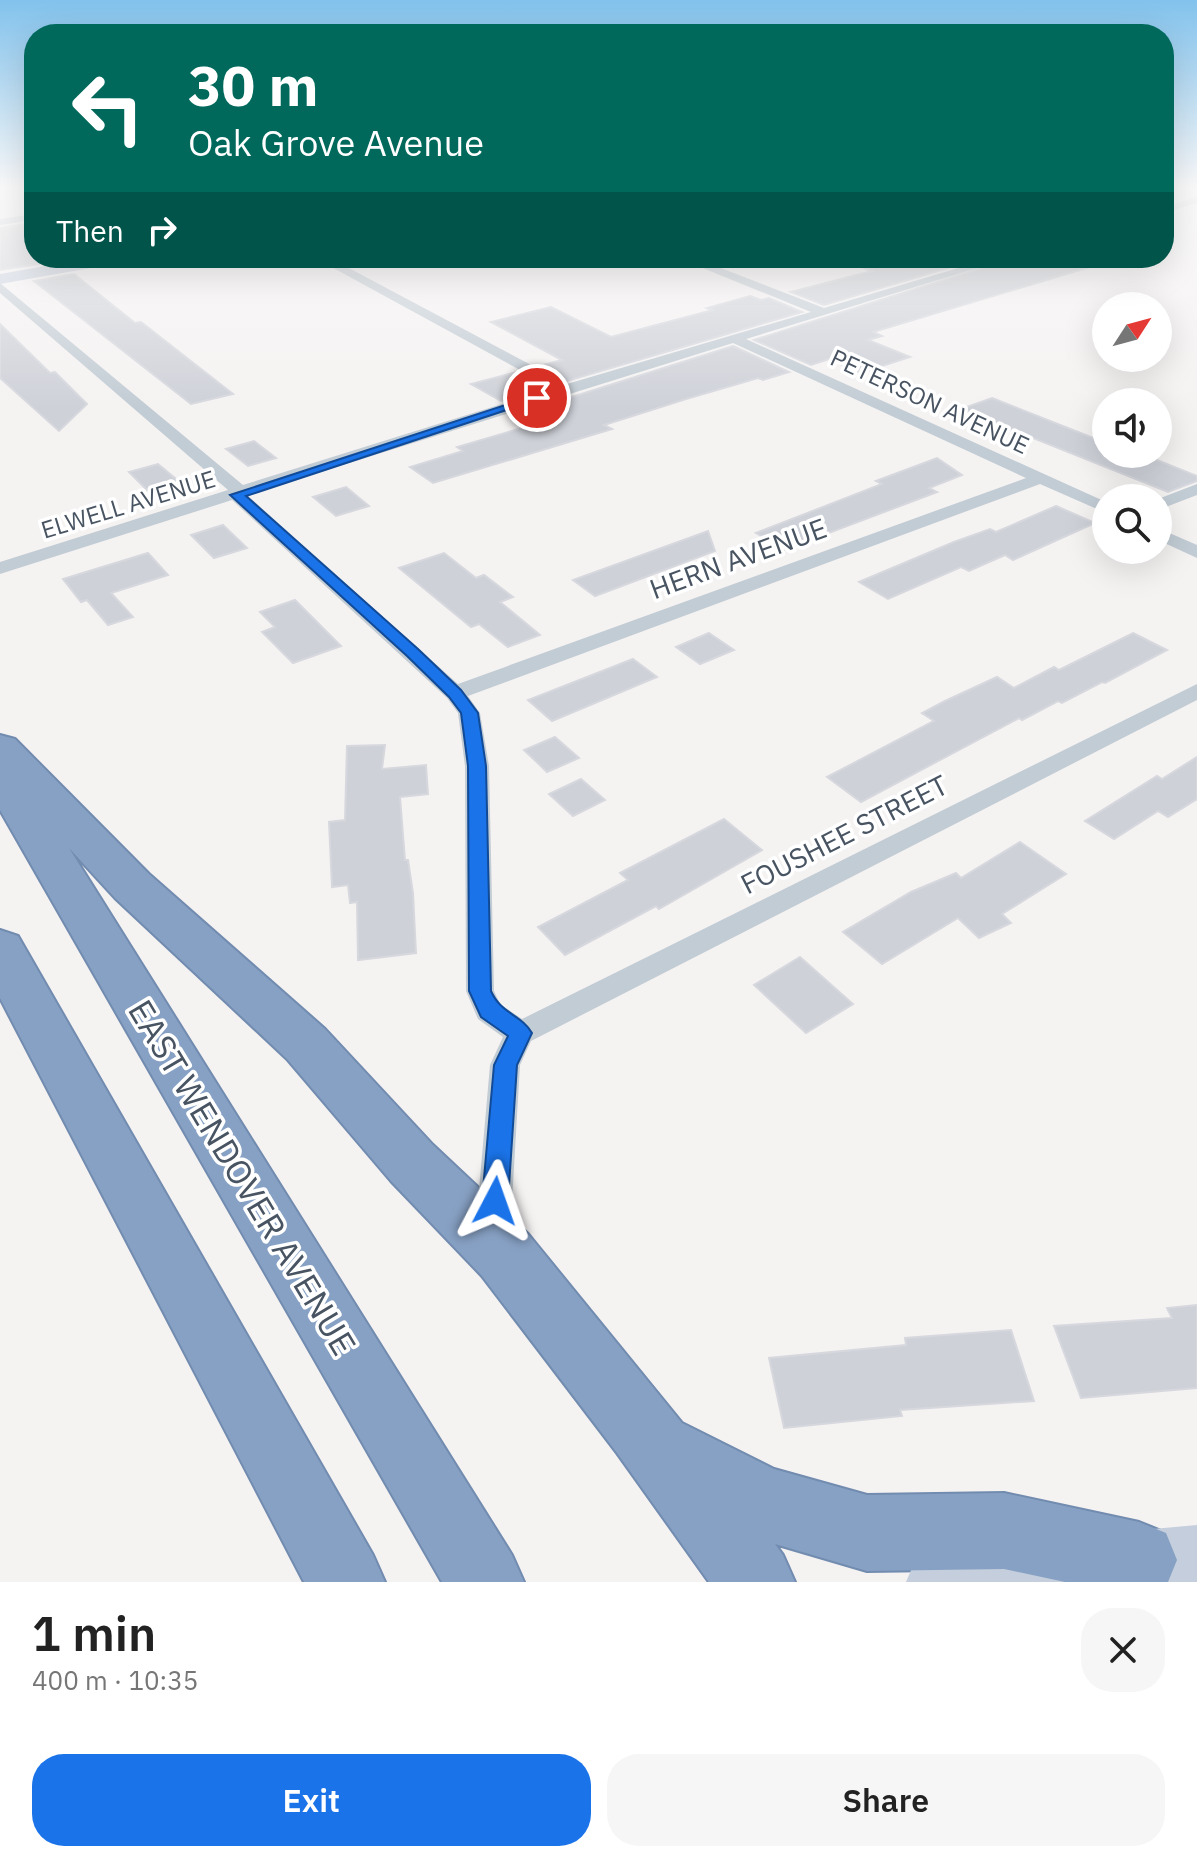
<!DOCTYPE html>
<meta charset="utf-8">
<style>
:root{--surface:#fff;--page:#f6f6f6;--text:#222;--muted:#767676;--accent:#1a73e8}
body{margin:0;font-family:"IBM Plex Sans",sans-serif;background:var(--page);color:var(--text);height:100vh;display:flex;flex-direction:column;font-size:30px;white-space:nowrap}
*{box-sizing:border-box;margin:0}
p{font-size:26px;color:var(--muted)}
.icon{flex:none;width:44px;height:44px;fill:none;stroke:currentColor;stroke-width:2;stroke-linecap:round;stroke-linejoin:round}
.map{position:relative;height:1582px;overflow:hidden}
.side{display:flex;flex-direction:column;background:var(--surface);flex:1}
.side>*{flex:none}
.guide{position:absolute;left:24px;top:24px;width:1150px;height:244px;border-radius:32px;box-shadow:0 8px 32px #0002;background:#00695c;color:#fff;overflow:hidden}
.needle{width:52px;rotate:54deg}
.buttons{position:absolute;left:1092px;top:292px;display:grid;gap:16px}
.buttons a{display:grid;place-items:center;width:80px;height:80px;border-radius:50%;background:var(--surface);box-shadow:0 8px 32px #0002;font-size:40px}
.pin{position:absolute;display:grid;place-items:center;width:68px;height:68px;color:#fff;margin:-34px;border:4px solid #fff;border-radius:50%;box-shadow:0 2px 8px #0007}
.me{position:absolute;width:88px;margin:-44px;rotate:4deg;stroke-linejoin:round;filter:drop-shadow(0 0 6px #0008)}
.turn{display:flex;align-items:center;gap:28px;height:168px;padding:0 32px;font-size:36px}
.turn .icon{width:104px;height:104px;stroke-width:2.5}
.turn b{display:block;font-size:56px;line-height:68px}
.then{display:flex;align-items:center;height:76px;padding:0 32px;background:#0003;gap:16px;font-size:30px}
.round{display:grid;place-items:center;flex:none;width:84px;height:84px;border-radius:32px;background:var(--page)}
.headline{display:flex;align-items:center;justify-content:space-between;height:136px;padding:0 32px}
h1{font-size:48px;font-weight:600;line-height:60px}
.cta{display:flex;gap:16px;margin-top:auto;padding:16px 32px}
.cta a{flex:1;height:92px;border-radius:32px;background:var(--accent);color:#fff;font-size:32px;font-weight:600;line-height:92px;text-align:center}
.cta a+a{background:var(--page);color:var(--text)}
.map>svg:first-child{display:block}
</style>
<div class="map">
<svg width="1197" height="1582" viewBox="0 0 1197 1582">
<rect width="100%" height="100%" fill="#f5f2f2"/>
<g fill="#ced1d8" stroke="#d6d8de" stroke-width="2">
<path d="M34,223v35h20l3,3 -57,9v-42z"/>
<path d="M845,258h136l-157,47 -33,-13 81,-21 -27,-10z"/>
<path d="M1013,258h86l1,6 -227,68 9,4 -14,4 42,17 -49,16 -32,-14 -18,6 -57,-25z"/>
<path d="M74,274l61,49 6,-1 92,72 -42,10 -157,-123z"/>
<path d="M750,296l11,4 8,-2 33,14 -235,69 -28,-15 23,-6 -71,-38 60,-15 60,30 102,-27 -6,-2z"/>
<path d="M0,324l50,49 5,-1 32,32 -28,27 -59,-53z"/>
<path d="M733,346l56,26 -26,8 -5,-2 -72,21 -82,26 8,4 -179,54 -23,-16 53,-16 -6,-4 82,-24 -18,-10z"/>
<path d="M517,372l28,15 -44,14 -30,-17z"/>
<path d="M992,398l114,45v11h36l55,22v5l-29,11 -207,-83z"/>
<path d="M254,441l22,17 -28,8 -22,-17z"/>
<path d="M937,458l25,17 -33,13 8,4 -153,58 -28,-17 126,-49 -6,-3z"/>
<path d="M158,464l23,19 -31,10 -21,-21z"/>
<path d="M346,487l23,19 -33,10 -23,-19z"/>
<path d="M1056,506l39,17 -82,37 -8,-5 -36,16 -8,-4 -73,32 -29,-17 95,-40 36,-13 6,3z"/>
<path d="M223,525l24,23 -33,10 -23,-23z"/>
<path d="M708,531l7,20 -120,45 -22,-16z"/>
<path d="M148,553l20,22 -57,18 22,24 -25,8 -21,-25 -6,2 -18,-23z"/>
<path d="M444,553l32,25 8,-3 29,22 -13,5 40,33 -32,12 -29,-23 -8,3 -72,-59z"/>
<path d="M295,600l46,46 -48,17 -31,-31 13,-5 -15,-15z"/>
<path d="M709,633l25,17 -34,14 -24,-17z"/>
<path d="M1133,633l34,17 -62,33 -3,-1 -40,21 -4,-2 -36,19 -3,-2 -158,84 -34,-25 107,-56 -12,-8 23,-12 52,-24 17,11 40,-21 5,3z"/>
<path d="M633,659l24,18 -105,44 -24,-21z"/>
<path d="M555,737l24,21 -32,14 -23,-22z"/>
<path d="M385,745l-3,24 44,-4 2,29 -28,3 5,63h3l5,33 3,60 -58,7 -1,-58 -7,1 -2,-18 -16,2 -3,-65 16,-2 2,-74z"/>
<path d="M1197,757v42l-29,18 -10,-6 -44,28 -29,-18 72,-45 5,3z"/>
<path d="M581,779l24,21 -32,16 -24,-22z"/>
<path d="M724,819l38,31 -103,59 -3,-3 -91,49 -27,-28 90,-47 -8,-7z"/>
<path d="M1020,842l46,32 -64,40 9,9 -32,15 -21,-20 -76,46 -39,-32 68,-40 45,-19 5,5z"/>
<path d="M800,957l53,47 -47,29 -52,-48z"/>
<path d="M1197,1305v83l-116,10 -27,-72 118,-8 -5,-10z"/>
<path d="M1011,1330l23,71 -134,9 2,6 -118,12 -15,-70 137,-13 -1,-7z"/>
</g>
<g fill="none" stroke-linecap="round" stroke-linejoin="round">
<defs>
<g id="highway">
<path d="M0,735l15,4 134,135 176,155 108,116 95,89 154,189 92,46 93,26 137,-2 135,29 27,11 11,27 -9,22h-103l-61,-13 -137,2 -92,-27 8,11 12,27h-86l-92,-129 -135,-177 -91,-95 -104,-122 -172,-161 -46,-50 443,707 12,27h-82l-442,-772z"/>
<path d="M0,930l18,6 355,619 12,27h-81l-304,-584z"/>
</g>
</defs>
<use href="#highway" stroke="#728cb0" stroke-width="4"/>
<g fill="#c2ccd4" fill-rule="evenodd">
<path d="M1197,197v6l-33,10v-6z"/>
<path d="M34,214v6l-34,5v-6z"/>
<path d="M315,258h15l237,126 244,-72 -133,-54h17l129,50 168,-50h18l-264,81 360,163v11l-66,-29 -572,212 12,17 9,53 5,225 6,13 22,15 675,-335v16l-666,341 -11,24 -8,136 6,33 -5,11 -12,5 -12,-5 -11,-44 12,-136 13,-28 -25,-18 -12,-28 -1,-225 -7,-53 -11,-15 -215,-198 -232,74v-12l228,-72 -228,-197v-10l243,202 310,-97zM733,343l293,135 -568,206 -211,-189z"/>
<path d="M1197,484v11l-39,15v-11z"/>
<path d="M1158,528l39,17v13l-39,-18z"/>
</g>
<g fill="#c4cedc" fill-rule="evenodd">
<path d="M91,258h36l-8,5 -119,21v-10z"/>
<path d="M1197,1525v57h-87l-9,-21 9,-21 21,-9z"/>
<path d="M1066,1538l21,9 9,21 -6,14h-184l9,-21 21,-9z"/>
</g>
<use href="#highway" fill="#87a1c4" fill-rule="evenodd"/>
</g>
<linearGradient id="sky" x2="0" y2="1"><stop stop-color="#82c2ec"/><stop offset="0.46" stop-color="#faf9f9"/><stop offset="1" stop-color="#faf9f9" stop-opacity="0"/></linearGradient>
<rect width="1197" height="408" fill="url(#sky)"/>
<path fill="#1a73e8" stroke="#114b97" stroke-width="2" d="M533,396l10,2 -297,98 172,153 43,41 17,23 8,53 5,225c10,23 31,24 41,42l-15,32 -9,136 -4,8 -9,3 -9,-3 -4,-8 12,-136 14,-29 -27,-19 -12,-26 -1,-225 -7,-53 -12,-16 -42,-41 -177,-161z"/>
<g text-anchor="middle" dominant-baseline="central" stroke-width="7" stroke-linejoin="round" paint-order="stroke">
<g font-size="24" fill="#485462" stroke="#fff">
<text transform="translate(930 401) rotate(25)">PETERSON AVENUE</text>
<text transform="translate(128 504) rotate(-17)">ELWELL AVENUE</text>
</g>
<g font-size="28" fill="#485462" stroke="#fff">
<text transform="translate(738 558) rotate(-20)">HERN AVENUE</text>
<text transform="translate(844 834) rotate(-27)">FOUSHEE STREET</text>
</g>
<g font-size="34" fill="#485462" stroke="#fff">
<text transform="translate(243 1177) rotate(59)">EAST WENDOVER AVENUE</text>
</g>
</g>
</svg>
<div class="buttons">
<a><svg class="needle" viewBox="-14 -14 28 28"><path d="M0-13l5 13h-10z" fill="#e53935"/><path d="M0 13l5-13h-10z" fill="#767676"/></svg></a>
<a><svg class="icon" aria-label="sound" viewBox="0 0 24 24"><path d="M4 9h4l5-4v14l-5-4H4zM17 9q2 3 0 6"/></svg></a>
<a><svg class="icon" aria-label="search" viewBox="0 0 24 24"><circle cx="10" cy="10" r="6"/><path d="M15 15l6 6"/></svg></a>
</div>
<div class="pin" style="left:537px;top:398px;background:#d93025"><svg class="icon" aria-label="arrive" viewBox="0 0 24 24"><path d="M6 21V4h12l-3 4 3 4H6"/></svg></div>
<svg class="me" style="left:495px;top:1201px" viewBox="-20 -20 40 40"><path d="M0-17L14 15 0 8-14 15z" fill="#1a73e8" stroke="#fff" stroke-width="4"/></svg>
<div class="guide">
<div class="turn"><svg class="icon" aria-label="left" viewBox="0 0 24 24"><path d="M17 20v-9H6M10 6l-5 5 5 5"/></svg><div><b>30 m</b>Oak Grove Avenue</div></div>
<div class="then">Then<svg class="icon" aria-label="right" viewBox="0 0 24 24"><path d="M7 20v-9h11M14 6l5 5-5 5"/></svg></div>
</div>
</div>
<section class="side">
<div class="headline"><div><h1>1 min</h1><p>400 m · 10:35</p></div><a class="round"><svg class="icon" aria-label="close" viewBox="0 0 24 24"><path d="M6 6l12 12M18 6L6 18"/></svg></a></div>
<div class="cta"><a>Exit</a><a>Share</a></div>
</section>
